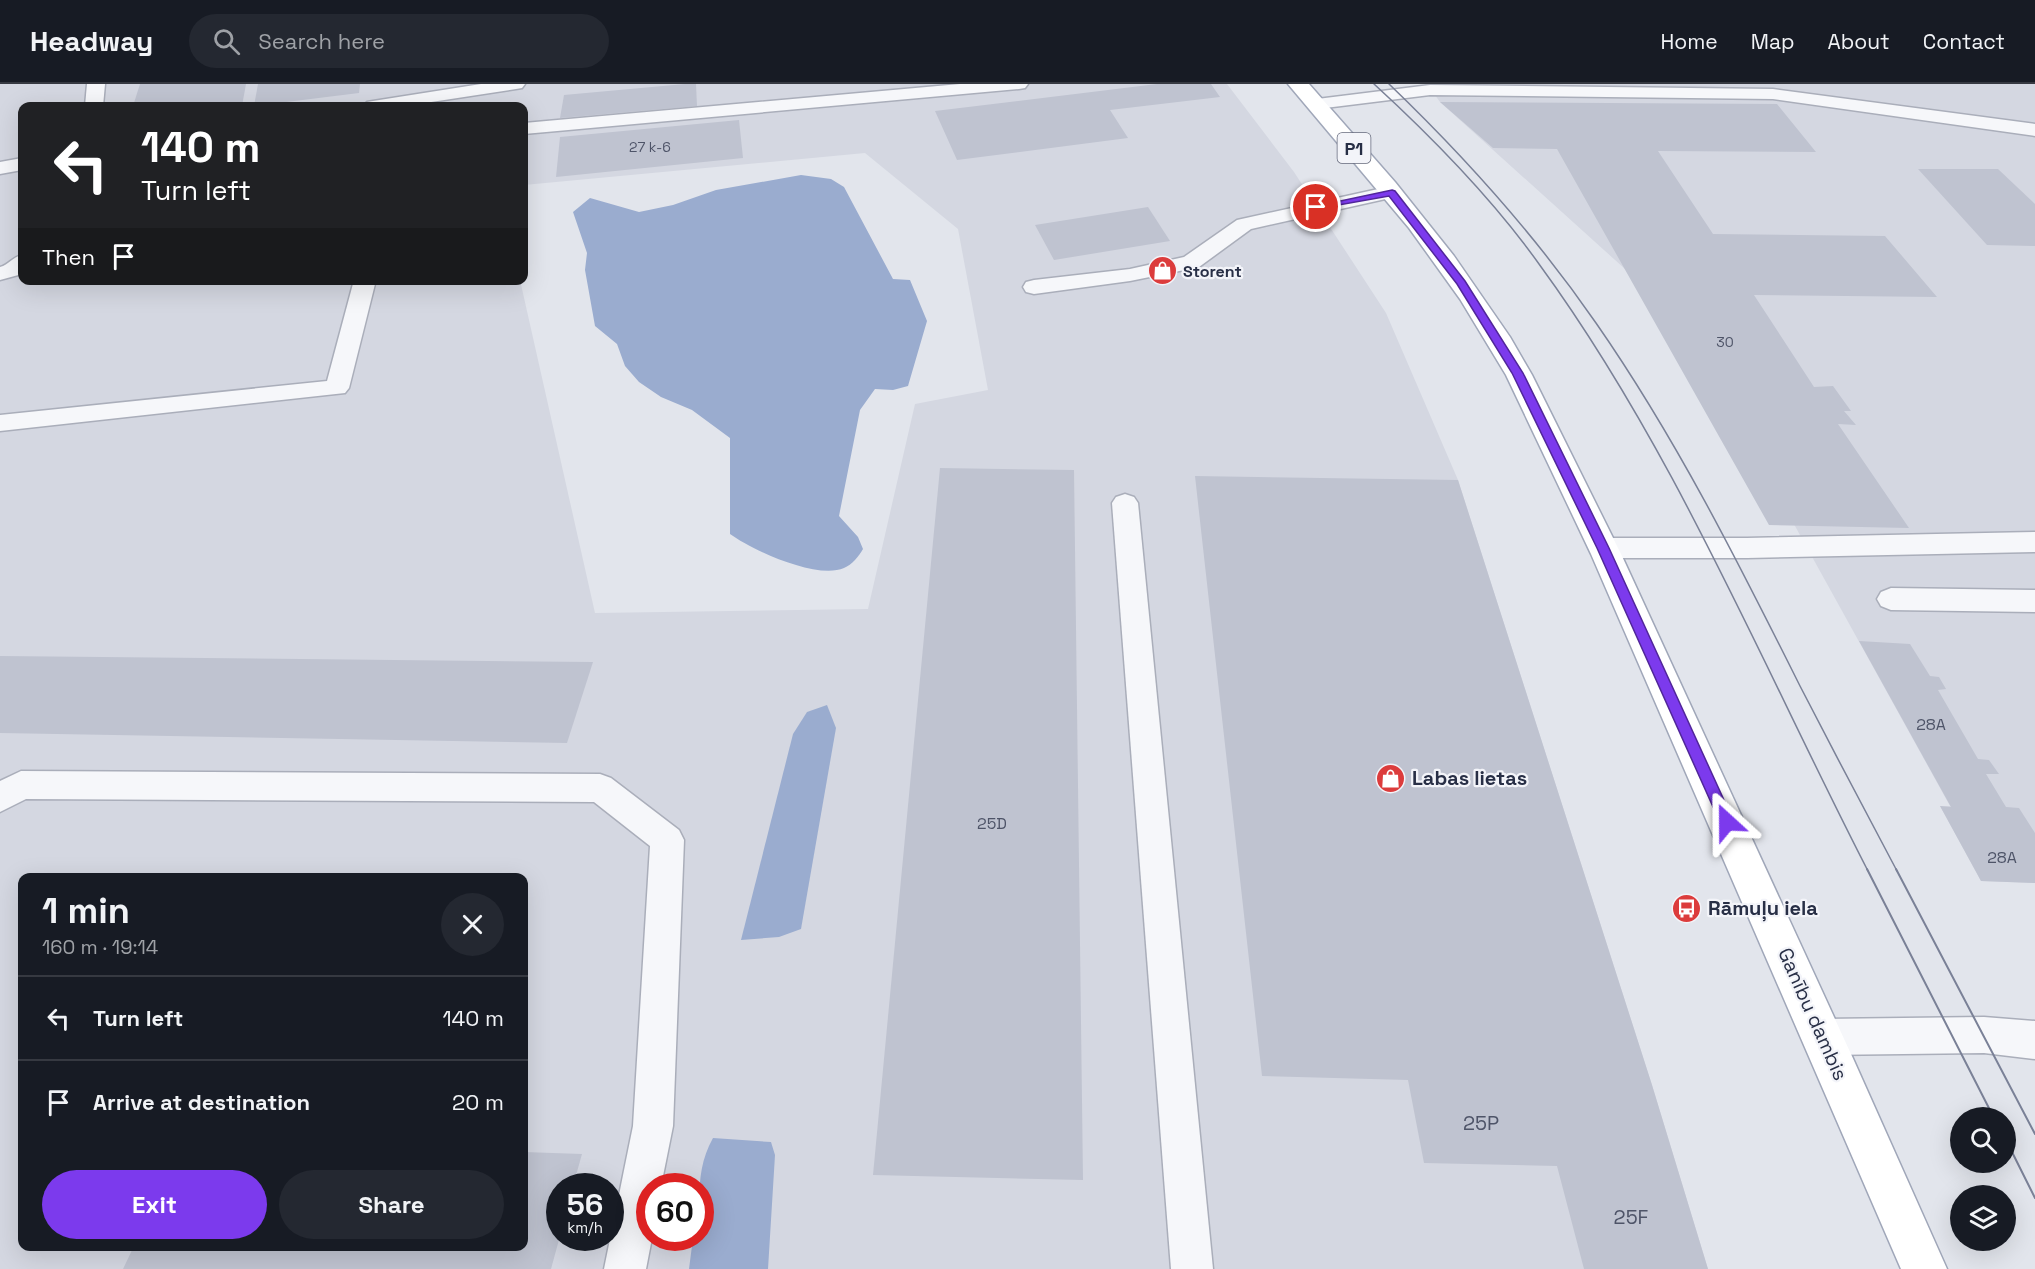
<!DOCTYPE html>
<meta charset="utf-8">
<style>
:root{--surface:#171b24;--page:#242831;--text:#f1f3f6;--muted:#9ea1a6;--line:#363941;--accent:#7c3aed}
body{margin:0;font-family:"Space Grotesk",sans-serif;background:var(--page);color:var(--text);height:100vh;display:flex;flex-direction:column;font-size:22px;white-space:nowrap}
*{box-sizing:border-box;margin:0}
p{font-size:20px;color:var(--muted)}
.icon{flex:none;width:33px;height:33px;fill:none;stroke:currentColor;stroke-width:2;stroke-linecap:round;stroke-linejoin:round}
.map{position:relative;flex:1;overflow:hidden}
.sheet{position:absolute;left:18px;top:789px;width:510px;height:378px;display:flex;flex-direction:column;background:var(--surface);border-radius:12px;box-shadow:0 6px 24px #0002}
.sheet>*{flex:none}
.hud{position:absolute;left:18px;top:18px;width:510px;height:183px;border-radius:12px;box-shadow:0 6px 24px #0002;background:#202124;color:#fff;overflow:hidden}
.tools{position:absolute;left:1950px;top:1023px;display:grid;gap:12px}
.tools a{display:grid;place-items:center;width:66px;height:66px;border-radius:50%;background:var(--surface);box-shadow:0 6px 24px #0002;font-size:30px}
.speed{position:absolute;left:546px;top:1089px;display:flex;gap:12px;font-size:30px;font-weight:700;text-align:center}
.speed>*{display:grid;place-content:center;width:78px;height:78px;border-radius:50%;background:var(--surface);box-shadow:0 6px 24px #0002;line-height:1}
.speed small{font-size:15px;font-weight:400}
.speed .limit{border:9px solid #d22;background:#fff;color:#111}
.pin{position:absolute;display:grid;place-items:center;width:51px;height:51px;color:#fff;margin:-26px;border:3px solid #fff;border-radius:50%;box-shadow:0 2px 6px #0007}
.me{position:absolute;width:66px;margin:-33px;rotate:336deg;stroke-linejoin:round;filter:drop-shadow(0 0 4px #0008)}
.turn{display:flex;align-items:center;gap:21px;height:126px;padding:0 24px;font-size:27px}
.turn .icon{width:78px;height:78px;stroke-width:2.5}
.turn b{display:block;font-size:42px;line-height:51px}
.then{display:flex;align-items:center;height:57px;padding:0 24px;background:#0003;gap:12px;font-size:22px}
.round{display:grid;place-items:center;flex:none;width:63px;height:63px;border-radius:32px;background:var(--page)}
.headline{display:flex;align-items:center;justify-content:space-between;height:102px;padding:0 24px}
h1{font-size:36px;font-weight:700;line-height:45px}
.cta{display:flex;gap:12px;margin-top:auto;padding:12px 24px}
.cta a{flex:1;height:69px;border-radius:36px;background:var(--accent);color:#fff;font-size:24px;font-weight:700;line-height:69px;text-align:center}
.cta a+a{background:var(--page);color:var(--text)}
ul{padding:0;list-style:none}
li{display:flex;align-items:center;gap:18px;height:84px;padding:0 24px;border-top:2px solid var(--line)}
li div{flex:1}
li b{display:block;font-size:22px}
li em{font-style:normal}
header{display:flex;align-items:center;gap:36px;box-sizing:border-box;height:84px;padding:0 30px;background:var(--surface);border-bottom:2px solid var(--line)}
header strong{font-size:28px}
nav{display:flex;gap:33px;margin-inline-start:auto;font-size:21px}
.search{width:420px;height:54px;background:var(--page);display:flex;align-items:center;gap:15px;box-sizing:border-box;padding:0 21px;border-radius:33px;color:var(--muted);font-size:22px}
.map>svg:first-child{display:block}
</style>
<header>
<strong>Headway</strong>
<div class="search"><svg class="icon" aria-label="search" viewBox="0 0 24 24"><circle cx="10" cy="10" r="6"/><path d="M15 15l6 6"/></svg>Search here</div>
<nav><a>Home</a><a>Map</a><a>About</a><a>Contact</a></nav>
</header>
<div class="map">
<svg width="2035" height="1185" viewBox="0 0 2035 1185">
<rect width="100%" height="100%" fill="#e2e5ec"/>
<g fill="#d4d7e1" fill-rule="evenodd">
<path d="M0,0h1227l67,88 92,141 72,167 194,605 56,184h-1708zM22,22h502v79l341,-32 93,76 30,161 -73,14 -47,205 -273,4 -75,-333h-498zM22,794h502v368h-502zM560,1102h50v52h-50zM650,1102h50v52h-50z"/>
<path d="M1427,0h608v799l-54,-2 -41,-75h10l-155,-280 -170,-257 -185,-167z"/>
</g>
<g fill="#9aaccf">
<path d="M801,91l30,4 13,8 49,92 17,1 17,41 -19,65 -15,4 -18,-1 -15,21 -21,106 19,21 5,12c-4,7 -11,16 -19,19 -27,12 -92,-18 -114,-34v-96l-38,-28 -31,-13 -22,-15 -14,-16 -8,-22 -22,-18 -10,-56 2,-17 -14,-41 17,-14 49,14 34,-7 43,-15z"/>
<path d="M827,621l9,23 -35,201 -22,8 -38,3 52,-206 14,-22z"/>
<path d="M713,1054l58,4 4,13 -7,114h-79l4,-31h7c0,-37 -5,-68 13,-100z"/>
</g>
<g fill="#bfc3d0">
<path d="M140,0h106l-4,22h-109z"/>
<path d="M258,0h102l-1,9 -105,13z"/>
<path d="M685,0h11l1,22 -137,12 4,-23z"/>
<path d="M1157,0h54l9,13 -110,13 18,28 -171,22 -22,-49z"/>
<path d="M1440,18l337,2 39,48 -158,-1 55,83 172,2 52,61 -183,-2 60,92 19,-1 18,25h-7l12,14 -18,-1 71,104 -140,-3 -212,-376 -64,-1z"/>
<path d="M739,36l4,38 -187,19 4,-40z"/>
<path d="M1918,85h80l37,35v42l-48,-1z"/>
<path d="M1148,123l22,34 -116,19 -19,-35z"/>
<path d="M940,384l134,2 9,710 -210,-5z"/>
<path d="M1195,392l263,4 194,605 56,184h-124l-27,-103 -133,-3 -16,-83 -146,-4z"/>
<path d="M1859,557l51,3 20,32 9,1 7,12 -8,1 40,69 11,1 10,14h-13l20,33 13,1 16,25v50l-54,-2 -41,-75 11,1z"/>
<path d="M0,572l593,6 -26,81 -567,-10z"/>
<path d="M524,1068l58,2 -9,32h-13v50l-9,33h-428l11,-23h390z"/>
</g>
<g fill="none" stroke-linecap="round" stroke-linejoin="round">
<defs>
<g id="service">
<path d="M87,0h18l-2,22h-18z"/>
<path d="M481,0h44l-3,4 -6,1 -111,17h-41l3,-4 6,-1z"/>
<path d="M960,0h68l-3,4 -6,1 -495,45v-11z"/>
<path d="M1430,1l343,4 262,35v12l-262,-37 -343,-4 -113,14 -6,-1 -3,-4 3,-4 6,-1z"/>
<path d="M22,74v12l-22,4v-12z"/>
<path d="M1392,102l7,2 3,4 -3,4 -148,33 -52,38 -69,14 -96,13 -8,-2 -3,-5 3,-5 8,-2 96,-11 54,-12 53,-37z"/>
<path d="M22,171v19l-22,6v-13c9,-2 12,-10 22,-12z"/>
<path d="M354,196h22l-27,108 -4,5 -345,38v-16l327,-34z"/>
<path d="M1125,410l9,3 4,6 75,766h-42l-59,-766 4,-6z"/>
<path d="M2035,448v20l-288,6h-144l-10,-3 -4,-7 4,-7 10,-3h144z"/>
<path d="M1891,504l144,2v22l-144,-2 -10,-4 -4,-7 4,-7z"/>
<path d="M21,687l579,3 11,4 68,52 5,10 -11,286 -12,60h-11v52h2l-6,31h-42l29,-143 17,-280 -56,-44 -568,-3 -26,13v-31z"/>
<path d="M1984,933l51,4v38l-51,-6 -161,2 -13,-5 -6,-13 6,-13 13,-5z"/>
</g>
<path id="primary" d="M1288,0h21l86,98 59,74 56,81 22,38 89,179 230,500 96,215h-46l-310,-715 -85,-179 -46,-76 -51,-71z"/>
</defs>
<use href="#service" stroke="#aaaeba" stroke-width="3"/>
<use href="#primary" stroke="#a0a7b9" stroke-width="3"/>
<use href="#service" fill="#f6f7fa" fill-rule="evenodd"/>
<use href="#primary" fill="#fff" fill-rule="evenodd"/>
<g stroke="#7a8197" stroke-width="1.5">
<path d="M1374,0c60,55 118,114 165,180 136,186 224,403 329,607"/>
<path d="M1389,0c76,73 147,152 207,239 80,115 142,239 204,363 32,62 64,123 97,185"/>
</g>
<g stroke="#7a8197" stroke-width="2">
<path d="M1867,785l127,249"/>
<path d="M1896,785l139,265"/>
<path d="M2006,1056l29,58"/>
</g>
</g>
<path fill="#7c3aed" stroke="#51269a" stroke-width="1.5" d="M1392,106l3,1 70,90 58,92 86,175 125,274 -2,5 -5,2 -5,-2 -125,-279 -85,-175 -55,-89 -68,-88 -73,13 -4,-2z"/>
<defs>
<symbol id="shop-disc" viewBox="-11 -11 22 22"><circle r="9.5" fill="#dc3c3c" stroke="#f3f4f9"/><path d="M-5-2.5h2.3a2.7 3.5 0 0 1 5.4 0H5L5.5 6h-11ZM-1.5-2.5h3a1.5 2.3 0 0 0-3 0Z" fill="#fff"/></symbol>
<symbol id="bus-disc" viewBox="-11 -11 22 22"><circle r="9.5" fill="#dc3c3c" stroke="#f3f4f9"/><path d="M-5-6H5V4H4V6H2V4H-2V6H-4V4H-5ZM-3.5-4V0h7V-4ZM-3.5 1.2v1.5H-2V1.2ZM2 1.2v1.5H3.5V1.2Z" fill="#fff"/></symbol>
</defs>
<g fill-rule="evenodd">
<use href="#shop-disc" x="1146" y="170" width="33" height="33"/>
<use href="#shop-disc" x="1374" y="678" width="33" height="33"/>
<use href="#bus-disc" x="1670" y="808" width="33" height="33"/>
</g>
<g text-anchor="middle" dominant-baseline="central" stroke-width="4.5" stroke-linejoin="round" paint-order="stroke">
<g font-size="14" fill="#4e5468">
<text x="650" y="63">27 k-6</text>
<text x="1725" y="258">30</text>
</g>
<g font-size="16" font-weight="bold" fill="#282f46" stroke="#f3f4f9" text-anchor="start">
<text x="1183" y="187">Storent</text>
</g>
<g font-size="16" fill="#4e5468">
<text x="1931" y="640">28A</text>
<text x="992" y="739">25D</text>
<text x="2002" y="773">28A</text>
</g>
<rect fill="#f3f4f9" stroke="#656a7c" stroke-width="1.5" x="1337.5" y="49" width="33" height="30" rx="4.5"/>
<g font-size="18" font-weight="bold" fill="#282f46">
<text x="1354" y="64">P1</text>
</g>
<g font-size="20" font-weight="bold" fill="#282f46" stroke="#f3f4f9" text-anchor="start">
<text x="1412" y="694">Labas lietas</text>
<text x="1708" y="824">Rāmuļu iela</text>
</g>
<g font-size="20" fill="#282f46" stroke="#f3f4f9">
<text transform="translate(1813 930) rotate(66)">Ganību dambis</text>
</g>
<g font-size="20" fill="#4e5468">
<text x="1481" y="1039">25P</text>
<text x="1631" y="1133">25F</text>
</g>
</g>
</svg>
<div class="tools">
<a><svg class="icon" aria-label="search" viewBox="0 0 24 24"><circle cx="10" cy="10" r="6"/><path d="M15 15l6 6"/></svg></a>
<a><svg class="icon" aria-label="layers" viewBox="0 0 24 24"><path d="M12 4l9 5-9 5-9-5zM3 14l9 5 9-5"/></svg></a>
</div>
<div class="speed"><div>56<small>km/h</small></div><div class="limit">60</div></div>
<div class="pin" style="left:1316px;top:123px;background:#d93025"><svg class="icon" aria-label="arrive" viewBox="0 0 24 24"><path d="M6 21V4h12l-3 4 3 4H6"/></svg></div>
<svg class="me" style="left:1727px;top:738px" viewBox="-20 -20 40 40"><path d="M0-17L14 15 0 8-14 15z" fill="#7c3aed" stroke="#fff" stroke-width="4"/></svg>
<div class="hud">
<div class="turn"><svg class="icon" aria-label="left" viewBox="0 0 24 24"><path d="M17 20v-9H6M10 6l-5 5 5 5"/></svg><div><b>140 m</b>Turn left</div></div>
<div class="then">Then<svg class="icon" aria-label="arrive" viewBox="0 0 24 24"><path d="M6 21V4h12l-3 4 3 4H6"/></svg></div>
</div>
<section class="sheet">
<div class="headline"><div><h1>1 min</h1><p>160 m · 19:14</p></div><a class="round"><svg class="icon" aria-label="close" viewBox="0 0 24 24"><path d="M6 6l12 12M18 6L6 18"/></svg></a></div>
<ul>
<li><svg class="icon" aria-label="left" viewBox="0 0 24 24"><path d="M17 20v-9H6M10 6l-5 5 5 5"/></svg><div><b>Turn left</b></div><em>140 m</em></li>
<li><svg class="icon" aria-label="arrive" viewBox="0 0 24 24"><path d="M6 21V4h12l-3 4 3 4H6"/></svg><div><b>Arrive at destination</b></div><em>20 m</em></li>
</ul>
<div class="cta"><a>Exit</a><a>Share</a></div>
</section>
</div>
